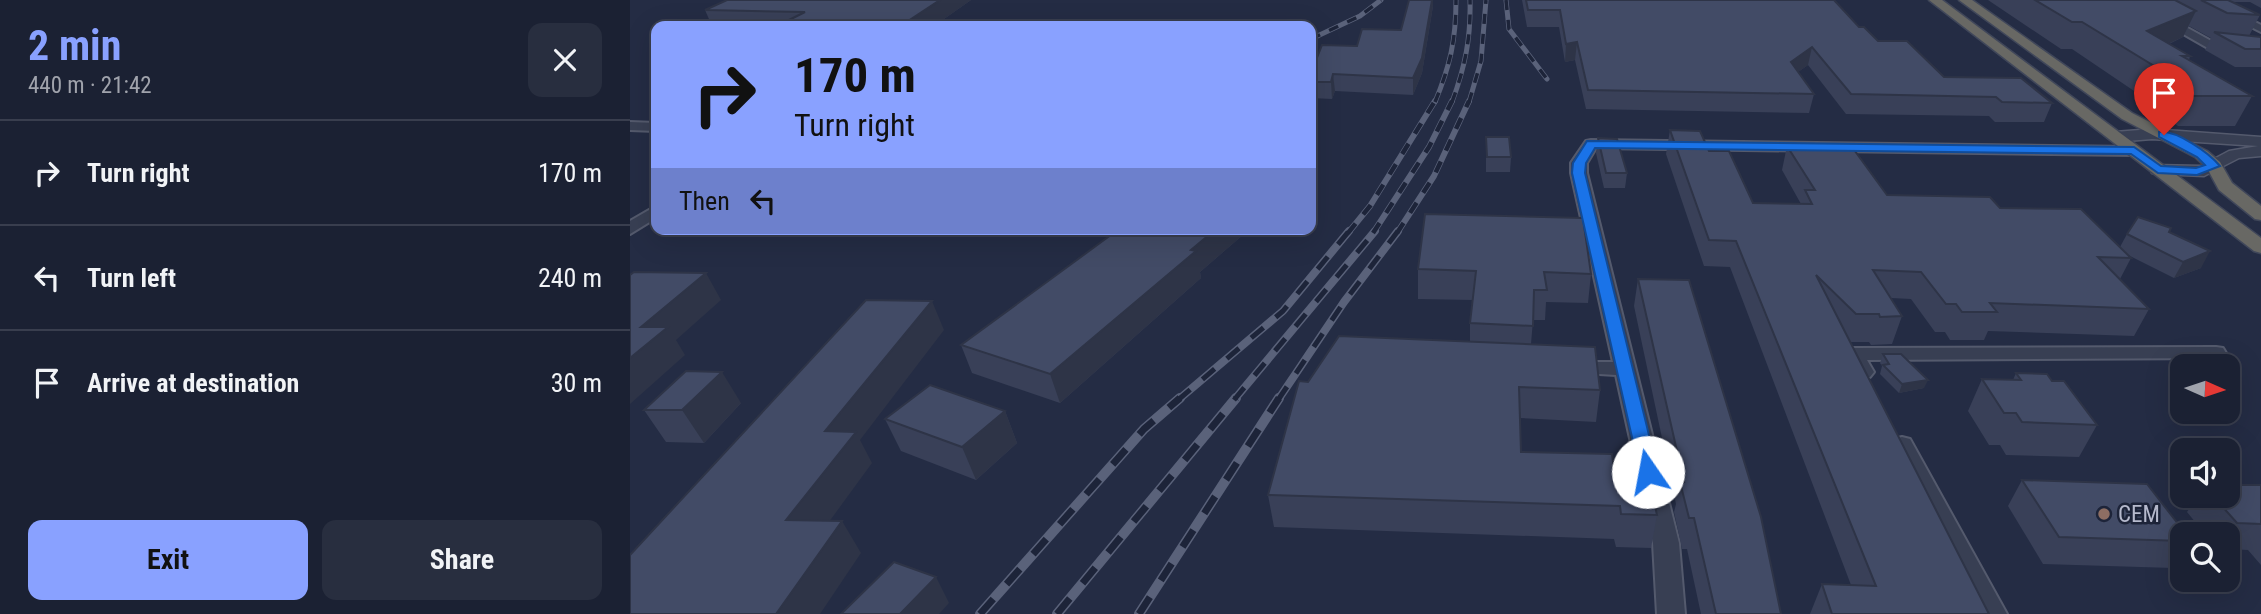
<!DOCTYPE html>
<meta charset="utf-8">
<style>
:root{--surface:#1b2133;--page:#282e3f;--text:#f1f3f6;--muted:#a0a3ac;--line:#393e4e;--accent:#89a1ff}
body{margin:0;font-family:"Roboto Condensed",sans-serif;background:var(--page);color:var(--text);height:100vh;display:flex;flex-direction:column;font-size:26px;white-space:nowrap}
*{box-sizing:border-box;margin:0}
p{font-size:23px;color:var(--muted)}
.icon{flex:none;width:38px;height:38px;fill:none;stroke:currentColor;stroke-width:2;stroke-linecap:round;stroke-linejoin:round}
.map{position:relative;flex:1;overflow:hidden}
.panel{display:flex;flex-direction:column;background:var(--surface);width:630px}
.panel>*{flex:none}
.top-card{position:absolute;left:21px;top:21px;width:665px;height:214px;border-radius:14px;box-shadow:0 7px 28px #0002,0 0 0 2px var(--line);background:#89a1ff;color:#111;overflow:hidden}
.needle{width:46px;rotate:93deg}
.fabs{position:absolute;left:1540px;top:354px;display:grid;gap:14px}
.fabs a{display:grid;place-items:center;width:70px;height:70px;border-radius:14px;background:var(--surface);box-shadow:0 7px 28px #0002,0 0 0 2px var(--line);font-size:35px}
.pin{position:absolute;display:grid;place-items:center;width:60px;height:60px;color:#fff;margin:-72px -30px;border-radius:50% 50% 50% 0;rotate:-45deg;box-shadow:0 0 7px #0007}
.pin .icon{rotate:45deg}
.me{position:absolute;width:77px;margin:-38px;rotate:348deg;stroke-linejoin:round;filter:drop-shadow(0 0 5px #0008)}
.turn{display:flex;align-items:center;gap:24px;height:147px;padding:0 28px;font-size:32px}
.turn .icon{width:91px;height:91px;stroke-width:2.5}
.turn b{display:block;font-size:49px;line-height:60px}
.then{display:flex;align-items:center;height:66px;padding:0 28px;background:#0003;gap:14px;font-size:26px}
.round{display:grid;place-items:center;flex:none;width:74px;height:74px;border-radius:14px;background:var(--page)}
.summary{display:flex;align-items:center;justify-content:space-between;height:119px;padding:0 28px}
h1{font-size:42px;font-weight:700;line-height:52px;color:var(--accent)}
.button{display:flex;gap:14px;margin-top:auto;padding:14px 28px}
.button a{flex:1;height:80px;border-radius:14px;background:var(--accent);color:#111;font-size:28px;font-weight:700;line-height:80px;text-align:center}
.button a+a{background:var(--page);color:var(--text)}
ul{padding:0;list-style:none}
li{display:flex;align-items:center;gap:21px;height:105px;padding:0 28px;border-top:2px solid var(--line)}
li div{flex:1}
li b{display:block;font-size:26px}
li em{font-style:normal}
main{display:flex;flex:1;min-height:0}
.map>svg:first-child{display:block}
</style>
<main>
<section class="panel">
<div class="summary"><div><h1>2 min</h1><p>440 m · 21:42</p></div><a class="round"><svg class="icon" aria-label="close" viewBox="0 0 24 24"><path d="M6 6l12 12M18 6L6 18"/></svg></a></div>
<ul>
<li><svg class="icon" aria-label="right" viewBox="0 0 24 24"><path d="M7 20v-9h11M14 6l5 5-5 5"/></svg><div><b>Turn right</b></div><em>170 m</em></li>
<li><svg class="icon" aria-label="left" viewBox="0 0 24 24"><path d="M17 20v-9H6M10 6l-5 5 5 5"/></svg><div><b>Turn left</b></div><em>240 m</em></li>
<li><svg class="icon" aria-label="arrive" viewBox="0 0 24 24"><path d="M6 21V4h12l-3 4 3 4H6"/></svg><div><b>Arrive at destination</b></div><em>30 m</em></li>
</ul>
<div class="button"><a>Exit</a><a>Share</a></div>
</section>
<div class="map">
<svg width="1631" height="614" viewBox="0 0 1631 614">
<rect width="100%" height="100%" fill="#242c44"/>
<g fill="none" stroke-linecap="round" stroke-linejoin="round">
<defs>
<g id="minor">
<path d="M1494,0h13l76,42 48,3v8l-55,-6z"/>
<path d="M1568,0h13l50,25v7z"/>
<path d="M0,122l26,1v8l-26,-1z"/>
<path d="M961,140l543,7 7,4 -7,4 -538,-7 -9,15v10l92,370 6,71h-28l-4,-71 -37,-168 -51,-3 -3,-5 3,-5h48l-42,-189v-10l15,-22z"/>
<path d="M26,206v12l-26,16v-13z"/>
<path d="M1586,347l7,1 3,5 -3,5 -356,2 7,12 -4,5h-14l-13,-23 3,-5 7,-1z"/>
<path d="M1272,437l8,2 97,175h-28l-89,-169 4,-6z"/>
</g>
<path id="tertiary" d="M1522,129l109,8v19l-22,2 -35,18 -46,-2 -6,-1 -2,-4 2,-4 49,1 28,-15 29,-5 -106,-7 -37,3 -8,-5 8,-5z"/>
<g id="trunk">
<path d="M1299,0h13l319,238v15l-7,-2z"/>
<path d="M1329,0h13l160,113 75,38 13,11 12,21 29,23v14l-6,-1 -36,-29 -12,-22 -12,-11 -73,-38z"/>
</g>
</defs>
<use href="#minor" stroke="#545a6d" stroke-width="4"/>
<use href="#tertiary" stroke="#545a6d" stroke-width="3"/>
<use href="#trunk" stroke="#40475a" stroke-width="3"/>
<use href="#minor" fill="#383f53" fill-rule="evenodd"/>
<use href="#tertiary" fill="#383f53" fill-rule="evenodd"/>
<use href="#trunk" fill="#686864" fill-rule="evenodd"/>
<defs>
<g id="rail-far3">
<path d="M876,0l3,29 38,50"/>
<path d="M681,39l49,-23 21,-16"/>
<path d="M805,102c15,-36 21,-62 21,-102"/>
<path d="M822,102c13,-35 19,-64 18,-102"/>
<path d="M839,102l12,-41 5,-61"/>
</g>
<g id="rail-far2">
<path d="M718,233l22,-27 65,-105"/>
<path d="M743,233l56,-86 23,-46"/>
<path d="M767,233l37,-57 35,-75"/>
</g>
<g id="rail-far1">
<path d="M548,400l105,-89 66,-80"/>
<path d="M604,400l141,-169"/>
<path d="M648,400l66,-98 54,-71"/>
</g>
<g id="rail">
<path d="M350,614l164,-185 36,-31"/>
<path d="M427,614l179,-216"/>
<path d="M509,614l140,-216"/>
</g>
</defs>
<use href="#rail-far3" stroke="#5a627a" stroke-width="5"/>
<use href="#rail-far2" stroke="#5a627a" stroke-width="6"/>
<use href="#rail-far1" stroke="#5a627a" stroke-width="8"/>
<use href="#rail" stroke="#5a627a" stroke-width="10"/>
<use href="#rail-far3" stroke="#1d2439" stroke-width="3.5" stroke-dasharray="10" stroke-linecap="butt"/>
<use href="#rail-far2" stroke="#1d2439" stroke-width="4.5" stroke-dasharray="12" stroke-linecap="butt"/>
<use href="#rail-far1" stroke="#1d2439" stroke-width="5" stroke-dasharray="16" stroke-linecap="butt"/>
<use href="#rail" stroke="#1d2439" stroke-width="7" stroke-dasharray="20" stroke-linecap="butt"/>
</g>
<g fill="#394058">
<path d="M341,0l-37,26h-222l-7,-16z"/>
<path d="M892,0h312l25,27 19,14 66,36 108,26 -8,19h-49l-6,-6 -143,-2 -38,-49 -10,7 16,22 -5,19 -223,-4 -11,-49 -10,2 -6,-35h-32z"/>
<path d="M1358,0h273v8l-11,-6h-18l28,13 -11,21 12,1v30h-26l-30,-17 6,-12 -22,-12 -6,11 -14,7 21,12 -1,4 63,36 -17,30h-57l-37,-25 2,-4 -71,-48h-11z"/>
<path d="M803,6l-11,67 -9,22 -78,-4 -3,8 -21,-1v-25l46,-27 44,-16z"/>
<path d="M1040,130l39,21 44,52 48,1 -19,-34 5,-24 100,49 113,13 120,39 7,-13 42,-2 32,36 -27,10 -46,-23 3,3 -11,21 29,30 -15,27 -146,-5 -4,9h-34l-5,-8h-10l-24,-33 -20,-1 11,18 -10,28 -21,1 -2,-3h-19l139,272 -138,-29 -121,-318 -26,-1 -38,-112z"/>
<path d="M856,137l25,20 -1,15h-24z"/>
<path d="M968,138l29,35 -2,15h-21l-8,-35z"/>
<path d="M614,234l-44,38 1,6 -141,125 -88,-30 -11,-28z"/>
<path d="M788,269l173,5 -3,29 -42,-1 -1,18h-12l-2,24 69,46 -4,32 -76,-4 1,34 94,26 42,37 -6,33 -35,-1 -2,-8 -340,-12 -6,-32 40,-113 162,-40v-19l3,-23 -55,-1z"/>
<path d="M1008,279l143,335h-80l-14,-65h-5l-8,-37 2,-8 -42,-198z"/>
<path d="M1253,354l41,34 -25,5 -19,-19 2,-8 -2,-3z"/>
<path d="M1386,373l81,52 -18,32 -73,-2 -6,-10h-11l-21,-34 14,-32 31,1z"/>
<path d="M111,403l-37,40 -38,-1 -22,-32z"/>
<path d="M375,411l12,32 -41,37 -75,-29 -16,-32z"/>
<path d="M1392,480l160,54v21l-9,13 -130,-4 -35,-58z"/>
<path d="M1604,485h27v80l-13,-15 -20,-1v-15h-23l-18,-22 12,-17h29z"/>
<path d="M1192,584l10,30h-22z"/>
</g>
<g fill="#2e3447">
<path d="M310,0h31l-37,26h-24l-2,-5z"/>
<path d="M802,0h1v6l-11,67 -9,22v-17z"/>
<path d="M1566,11l-13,26 -44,20 8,-26z"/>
<path d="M947,42l-2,18 -10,2 1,-18z"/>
<path d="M1182,47l-4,18 -21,15 4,-18z"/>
<path d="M703,74l2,17 -3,8 -1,-17z"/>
<path d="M586,229h27l1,5 -44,38 1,6 -141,125 -10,-29z"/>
<path d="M1580,251l-9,17 -27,10 9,-16z"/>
<path d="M76,273l15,27 -45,40 9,15 -55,49v-46l11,-31z"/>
<path d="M302,301l12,29 -84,110 12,23 -65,89 -21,-32 39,-89z"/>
<path d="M92,372l19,31 -37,40 -22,-33z"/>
<path d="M1298,380l-4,8 -25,5 3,-9z"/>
<path d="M375,411l12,32 -41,37 -14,-33z"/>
<path d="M212,521l19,32 -41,61h-44z"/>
<path d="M306,577l13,26 -10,11h-39z"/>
</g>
<g fill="#424b66" stroke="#2e3447" stroke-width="2">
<path d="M97,0h213l-32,21 -119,-1 16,-8 -100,-2z"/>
<path d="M779,0h23l-10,58 -9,20 -80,-4 -2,8h-20v-9l11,-28 35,1 5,-17 39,1z"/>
<path d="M896,0h308l25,27h5l14,14h29l37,36 77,1 31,25 -50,-1 -6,-5 -145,-3 -39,-47 -21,15 23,32 -226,-4 -11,-48 -11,2 -6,-34h-32z"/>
<path d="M1405,0h140l21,11 -49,20 43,25h-8l70,40h-59l-38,-24h9l-82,-50h-10z"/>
<path d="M1571,0h27l32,15 -33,-2z"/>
<path d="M1584,32l47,5v12h-16z"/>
<path d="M1040,130l30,1 9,20h20l24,52 59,1 -7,-14h10l-28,-44 65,1 35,48 103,2 10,11 81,1 50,49 -33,-1 51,52 -159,-6 7,9h-35l-6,-8h-10l-25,-32 -48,-2 29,46 -22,1 -1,-3h-23l-40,-39 173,339h-157l-10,-30 54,2 -140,-345 -27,-1z"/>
<path d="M856,137h23l2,20h-24z"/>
<path d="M968,138l19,1 10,34h-21z"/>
<path d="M795,214l158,4 8,56 -47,-2 3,18h-13l-1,36 -63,-3 6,-52 -58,-2z"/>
<path d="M1508,217l33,11 -2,4 41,19 -27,11 -56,-28z"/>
<path d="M489,229h97l-25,21 5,1 -146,123 -89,-29z"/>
<path d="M4,272l72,1 -65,54h27l-38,31v-83z"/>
<path d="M1008,279l51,1 72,237 20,97h-65l-22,-96h-5l-9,-36h4z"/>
<path d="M236,300l66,1 -107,130 31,1 -70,88 56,1 -66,93h-146v-59z"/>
<path d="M709,336l256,11 5,43 -81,-3 2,65 91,2 3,24h34l8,37 -36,-1 -1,-8 -352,-11 31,-114 9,1z"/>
<path d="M1253,354h18l27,26 -26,4 -19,-19 6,-1z"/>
<path d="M56,371l36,1 -40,38h-38z"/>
<path d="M1386,373l31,1 5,7h12l33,44 -75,-3 -6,-9h-12l-22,-34 39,1z"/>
<path d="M300,385l75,26 -43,36 -77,-28z"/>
<path d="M1392,480l125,4 39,50h-4v7l-123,-4z"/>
<path d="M1604,485h27v39l-24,-1 -25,-28h16v-8h8z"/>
<path d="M264,562l42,15 -36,37h-59z"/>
</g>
<path fill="#1a73e8" stroke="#114b97" stroke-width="2" d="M1529,132c18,-2 50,21 61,34l-23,9 -39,-2 -27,-19 -536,-6 -9,15 -1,10 73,299 -3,5 -7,3 -7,-3 -69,-304 1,-10 14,-22 547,6 27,19 35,2 9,-3 -8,-8 -38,-20z"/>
<circle fill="#8d6e63" stroke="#1d2439" stroke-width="2.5" cx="1474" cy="514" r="7"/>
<g text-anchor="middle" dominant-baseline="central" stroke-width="5" stroke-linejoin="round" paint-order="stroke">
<g font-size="23" fill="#b6bacd" stroke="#1d2439" text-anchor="start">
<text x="1488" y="514">CEM</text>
</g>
</g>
</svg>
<div class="fabs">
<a><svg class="needle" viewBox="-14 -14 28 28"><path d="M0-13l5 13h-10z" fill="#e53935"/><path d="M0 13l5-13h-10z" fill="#a0a3ac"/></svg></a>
<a><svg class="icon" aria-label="sound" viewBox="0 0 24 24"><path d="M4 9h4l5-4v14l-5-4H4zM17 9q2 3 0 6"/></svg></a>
<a><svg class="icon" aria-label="search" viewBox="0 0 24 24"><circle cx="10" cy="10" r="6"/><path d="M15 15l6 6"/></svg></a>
</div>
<div class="pin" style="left:1534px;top:135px;background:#d93025"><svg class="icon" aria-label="arrive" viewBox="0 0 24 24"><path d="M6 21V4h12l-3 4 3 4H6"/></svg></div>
<svg class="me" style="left:1018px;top:472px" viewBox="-20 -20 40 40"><circle r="19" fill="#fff"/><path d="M0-13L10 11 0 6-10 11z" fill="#1a73e8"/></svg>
<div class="top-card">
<div class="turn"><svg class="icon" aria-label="right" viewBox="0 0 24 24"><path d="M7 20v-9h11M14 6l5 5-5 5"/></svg><div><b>170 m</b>Turn right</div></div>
<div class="then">Then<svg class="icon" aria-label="left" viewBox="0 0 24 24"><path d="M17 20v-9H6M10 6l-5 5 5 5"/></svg></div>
</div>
</div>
</main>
